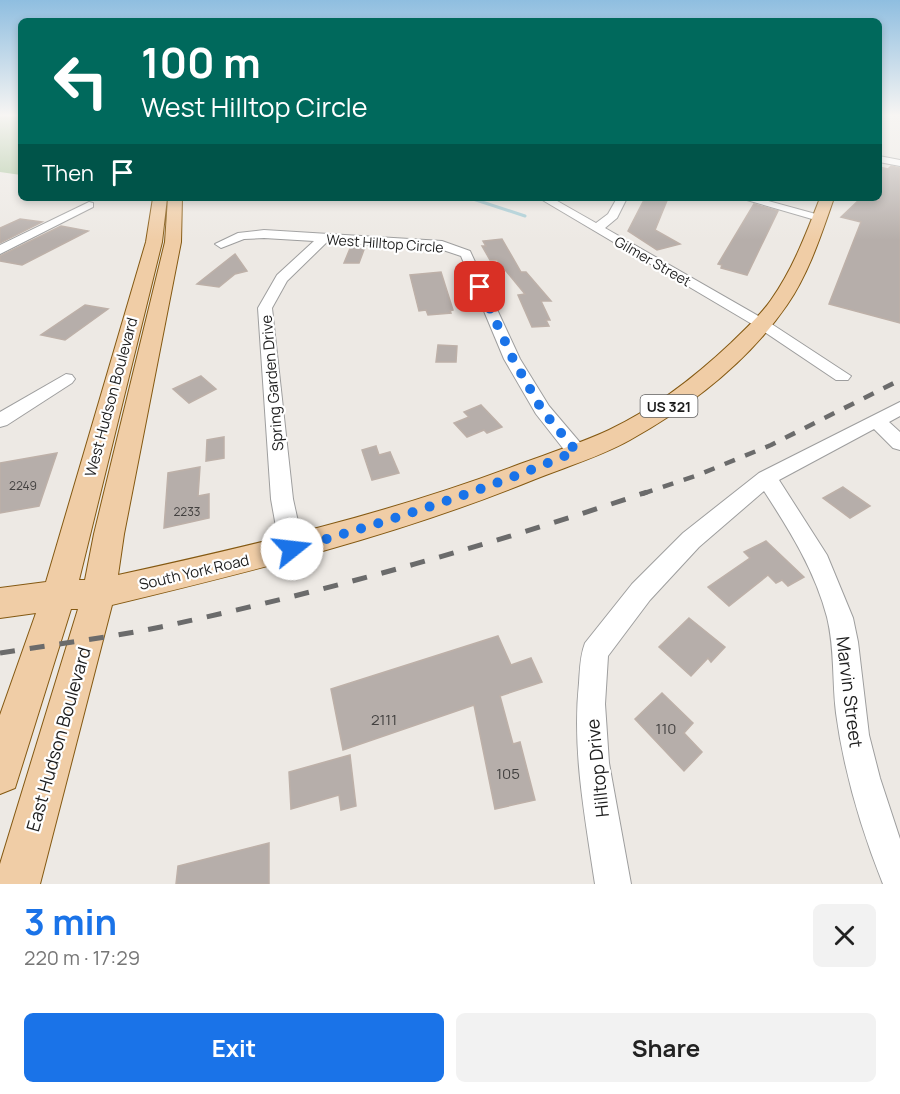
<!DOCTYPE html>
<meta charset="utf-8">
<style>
:root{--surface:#fff;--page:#f2f2f2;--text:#222;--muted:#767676;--accent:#1a73e8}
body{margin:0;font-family:Manrope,sans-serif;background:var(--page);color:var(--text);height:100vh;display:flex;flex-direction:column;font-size:22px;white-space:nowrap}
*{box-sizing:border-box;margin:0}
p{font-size:20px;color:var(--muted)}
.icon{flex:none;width:33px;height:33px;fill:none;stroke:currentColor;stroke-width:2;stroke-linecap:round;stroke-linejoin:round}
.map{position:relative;height:884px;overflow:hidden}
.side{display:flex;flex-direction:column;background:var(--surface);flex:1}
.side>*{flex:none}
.top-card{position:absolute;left:18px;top:18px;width:864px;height:183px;border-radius:9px;box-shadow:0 3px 9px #0003;background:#00695c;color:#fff;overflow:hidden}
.pin{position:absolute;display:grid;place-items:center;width:51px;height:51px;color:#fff;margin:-26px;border-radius:12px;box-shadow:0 3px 9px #0006}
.me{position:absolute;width:66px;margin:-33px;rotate:74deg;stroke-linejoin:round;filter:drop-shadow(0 0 4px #0008)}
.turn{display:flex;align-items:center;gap:21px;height:126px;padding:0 24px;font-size:27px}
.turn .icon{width:78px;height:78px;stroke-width:2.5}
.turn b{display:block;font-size:42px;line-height:51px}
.then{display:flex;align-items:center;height:57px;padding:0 24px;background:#0003;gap:12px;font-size:22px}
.round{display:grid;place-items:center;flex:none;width:63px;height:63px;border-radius:9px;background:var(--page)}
.overview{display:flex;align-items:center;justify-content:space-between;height:102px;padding:0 24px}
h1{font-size:36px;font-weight:700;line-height:45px;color:var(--accent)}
.primary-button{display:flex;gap:12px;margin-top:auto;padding:12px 24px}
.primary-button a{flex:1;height:69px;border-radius:9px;background:var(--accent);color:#fff;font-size:24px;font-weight:700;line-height:69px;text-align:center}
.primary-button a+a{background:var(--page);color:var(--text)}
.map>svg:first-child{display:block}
</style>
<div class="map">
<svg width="900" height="884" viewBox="0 0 900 884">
<rect width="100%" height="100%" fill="#ede9e4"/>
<path fill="#acc79e" d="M0,116h21v59l-21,-3z"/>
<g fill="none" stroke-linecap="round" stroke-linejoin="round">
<path stroke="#a9cdd5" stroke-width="3" d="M470,198l55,18"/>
</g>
<g fill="#b6aeaa" stroke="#bdb0a8" stroke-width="1.5">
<path d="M891,166l9,2v155l-71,-19 32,-82 -20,-5 20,-19h18v-31l9,2z"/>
<path d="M645,198h23l-13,32 25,14 -23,6 -29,-19z"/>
<path d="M754,204l24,7 -31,64 -26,-7 1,-3 -4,-1z"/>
<path d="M20,219l22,3 -42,21v-15z"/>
<path d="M61,226l27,5 -66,34 -22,-4v-5z"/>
<path d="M502,239l19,33h5l25,29h-10l9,19h-4l3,6 -17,1 -14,-32 7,-1 -28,-34h-7l-8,-14h4l-3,-5z"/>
<path d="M351,246l14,1 -6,16h-15z"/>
<path d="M235,254l12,17 -12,3 -16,13 -22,-3z"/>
<path d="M441,272l12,38 -3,1 1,2 -23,2 -2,-5 -7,1 -9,-36z"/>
<path d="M85,305l23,4 -43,31 -24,-5z"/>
<path d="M438,345l19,1 -1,16h-20z"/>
<path d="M201,376l15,13 -27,14 -16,-14z"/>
<path d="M481,405l21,22 -15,6 -3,-3 -17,7 -13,-14 15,-6 -5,-5z"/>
<path d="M224,437v21l-18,3 1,-21z"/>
<path d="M376,446l3,9 11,-3 9,21 -27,7 -10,-30z"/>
<path d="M57,453l-18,53 -39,7v-50z"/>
<path d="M200,467l-2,29 11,-2v24l-45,10 4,-55z"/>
<path d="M843,487l27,19 -20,12 -27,-20z"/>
<path d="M766,541l38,36 -16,9 -6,-6 -6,3 -8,-8 -39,31 -21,-19 42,-29 -6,-6z"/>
<path d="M689,618l36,29 -14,15 -3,-4 -17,18 -32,-29z"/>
<path d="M498,636l13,29 20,-7 11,24 -42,14 13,48 7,-2 15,58 -40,9 -21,-104 -131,45 -12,-61z"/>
<path d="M662,693l31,30 -9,10 18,19 -18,19 -49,-52z"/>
<path d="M350,755l6,51 -15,4 -2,-15 -48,14 -2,-37z"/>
<path d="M269,843v41h-93l2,-18z"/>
</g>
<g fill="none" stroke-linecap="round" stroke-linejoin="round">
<defs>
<g id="minor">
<path d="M879,156l21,4v6l-21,-4z"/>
<path d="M539,198h13l44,25 12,-9 9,-16h10l-10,20 -12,10 162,93 84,55 -3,4h-12l-79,-53z"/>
<path d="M740,198h17l66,18 2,2 -6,3z"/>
<path d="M89,202l4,1v4l-93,47v-9z"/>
<path d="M264,230l178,11 28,10 50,108 29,47 34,40 3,5 -3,5 -7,2 -7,-2 -33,-42 -32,-55 -43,-103 -21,-7 -113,-7 -40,39 -15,27 21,191 11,50 -4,7 -8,3 -8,-3 -4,-7 -9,-50 -13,-191 19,-33 37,-34 -50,-3 -20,1 -23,9 -6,-4 23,-11z"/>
<path d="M66,374l6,1 3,4 -3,4 -65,42 -7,2v-15z"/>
<path d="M900,402v14l-11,6 11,10v18l-7,-2 -19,-19 -95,51 48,75 26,63 5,24 11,93 11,43 20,61v45h-17c-22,-55 -39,-112 -47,-171 -4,-32 -1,-64 -9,-96 -12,-46 -37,-86 -63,-126l-65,56 -49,53 -42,56 -3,48 4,59 22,121h-36c-10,-67 -23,-133 -16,-201 1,-14 1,-27 6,-40l47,-59 51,-51 76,-60z"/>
</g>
<path id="major" d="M153,198h14l-5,44 -83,338h6l9,-46 71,-292 3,-44h14l-1,44 -57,292 -6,41c136,-30 271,-61 402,-111 30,-11 61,-21 89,-34 46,-22 86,-53 122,-87 14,-14 29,-27 40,-43 22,-31 35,-66 49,-102h14c-13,37 -25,75 -47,107 -39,57 -98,102 -157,135 -30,17 -65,27 -97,40 -137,56 -277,90 -421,125l-72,279h-40v-20l78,-255h-7l-56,179 -15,6v-79l36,-102 -36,5v-30l46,-6 100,-340z"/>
</defs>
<use href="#minor" stroke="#9e9e9e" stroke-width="2"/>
<use href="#major" stroke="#845912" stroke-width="2"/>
<use href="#minor" fill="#fff" fill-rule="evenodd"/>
<use href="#major" fill="#f0cda6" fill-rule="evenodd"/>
<path stroke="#6b6b6b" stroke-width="4.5" stroke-dasharray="11 11" stroke-linecap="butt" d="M642,494l56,-19 73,-30 129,-65"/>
<path stroke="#6b6b6b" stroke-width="5" stroke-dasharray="15 15" stroke-linecap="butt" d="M0,653c57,-9 114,-16 170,-28 161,-35 321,-80 477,-133"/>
</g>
<linearGradient id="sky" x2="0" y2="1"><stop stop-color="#8fbee0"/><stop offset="0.48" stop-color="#f7f5f3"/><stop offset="1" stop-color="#f7f5f3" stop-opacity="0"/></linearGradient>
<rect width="900" height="240" fill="url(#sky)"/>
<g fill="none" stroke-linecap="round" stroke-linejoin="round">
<path stroke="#1a73e8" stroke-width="10" stroke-dasharray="0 18" d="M292,549c97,-28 192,-58 284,-98l-34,-41 -29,-51 -33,-72"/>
</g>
<g text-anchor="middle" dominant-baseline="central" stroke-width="4.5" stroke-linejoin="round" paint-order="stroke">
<g font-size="12" fill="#434140">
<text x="23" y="485">2249</text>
<text x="187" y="511">2233</text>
</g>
<g font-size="14" fill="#1d1d1d" stroke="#fff">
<text transform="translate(385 243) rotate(4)">West Hilltop Circle</text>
<text transform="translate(653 261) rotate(30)">Gilmer Street</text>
</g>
<rect fill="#fff" stroke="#616161" stroke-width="1.5" x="640.5" y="395" width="57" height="22" rx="4.5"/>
<g font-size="14" font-weight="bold" fill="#1d1d1d">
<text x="669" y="406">US 321</text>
</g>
<g font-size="15" fill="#1d1d1d" stroke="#fff">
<text transform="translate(272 383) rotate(-95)">Spring Garden Drive</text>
<text transform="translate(111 397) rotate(-75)">West Hudson Boulevard</text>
<text transform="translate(194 572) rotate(-13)">South York Road</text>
</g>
<g font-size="15" fill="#434140">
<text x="384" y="719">2111</text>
<text x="666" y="728">110</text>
<text x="508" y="773">105</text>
</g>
<g font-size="18" fill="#1d1d1d" stroke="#fff">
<text transform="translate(850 692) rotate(83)">Marvin Street</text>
<text transform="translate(58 739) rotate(-74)">East Hudson Boulevard</text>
<text transform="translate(597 768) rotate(-96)">Hilltop Drive</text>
</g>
</g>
</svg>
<div class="pin" style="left:480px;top:287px;background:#d93025"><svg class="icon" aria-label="arrive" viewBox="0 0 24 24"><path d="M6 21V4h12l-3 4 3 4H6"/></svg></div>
<svg class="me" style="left:292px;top:549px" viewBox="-20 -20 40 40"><circle r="19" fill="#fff"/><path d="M0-13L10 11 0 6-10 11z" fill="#1a73e8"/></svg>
<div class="top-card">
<div class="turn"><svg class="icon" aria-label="left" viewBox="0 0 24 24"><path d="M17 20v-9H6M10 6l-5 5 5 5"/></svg><div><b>100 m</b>West Hilltop Circle</div></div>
<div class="then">Then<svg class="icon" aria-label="arrive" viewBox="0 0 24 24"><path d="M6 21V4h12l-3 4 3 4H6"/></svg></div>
</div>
</div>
<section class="side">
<div class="overview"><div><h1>3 min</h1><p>220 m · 17:29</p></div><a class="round"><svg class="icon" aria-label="close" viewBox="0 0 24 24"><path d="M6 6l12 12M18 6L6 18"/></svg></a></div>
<div class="primary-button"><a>Exit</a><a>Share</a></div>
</section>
